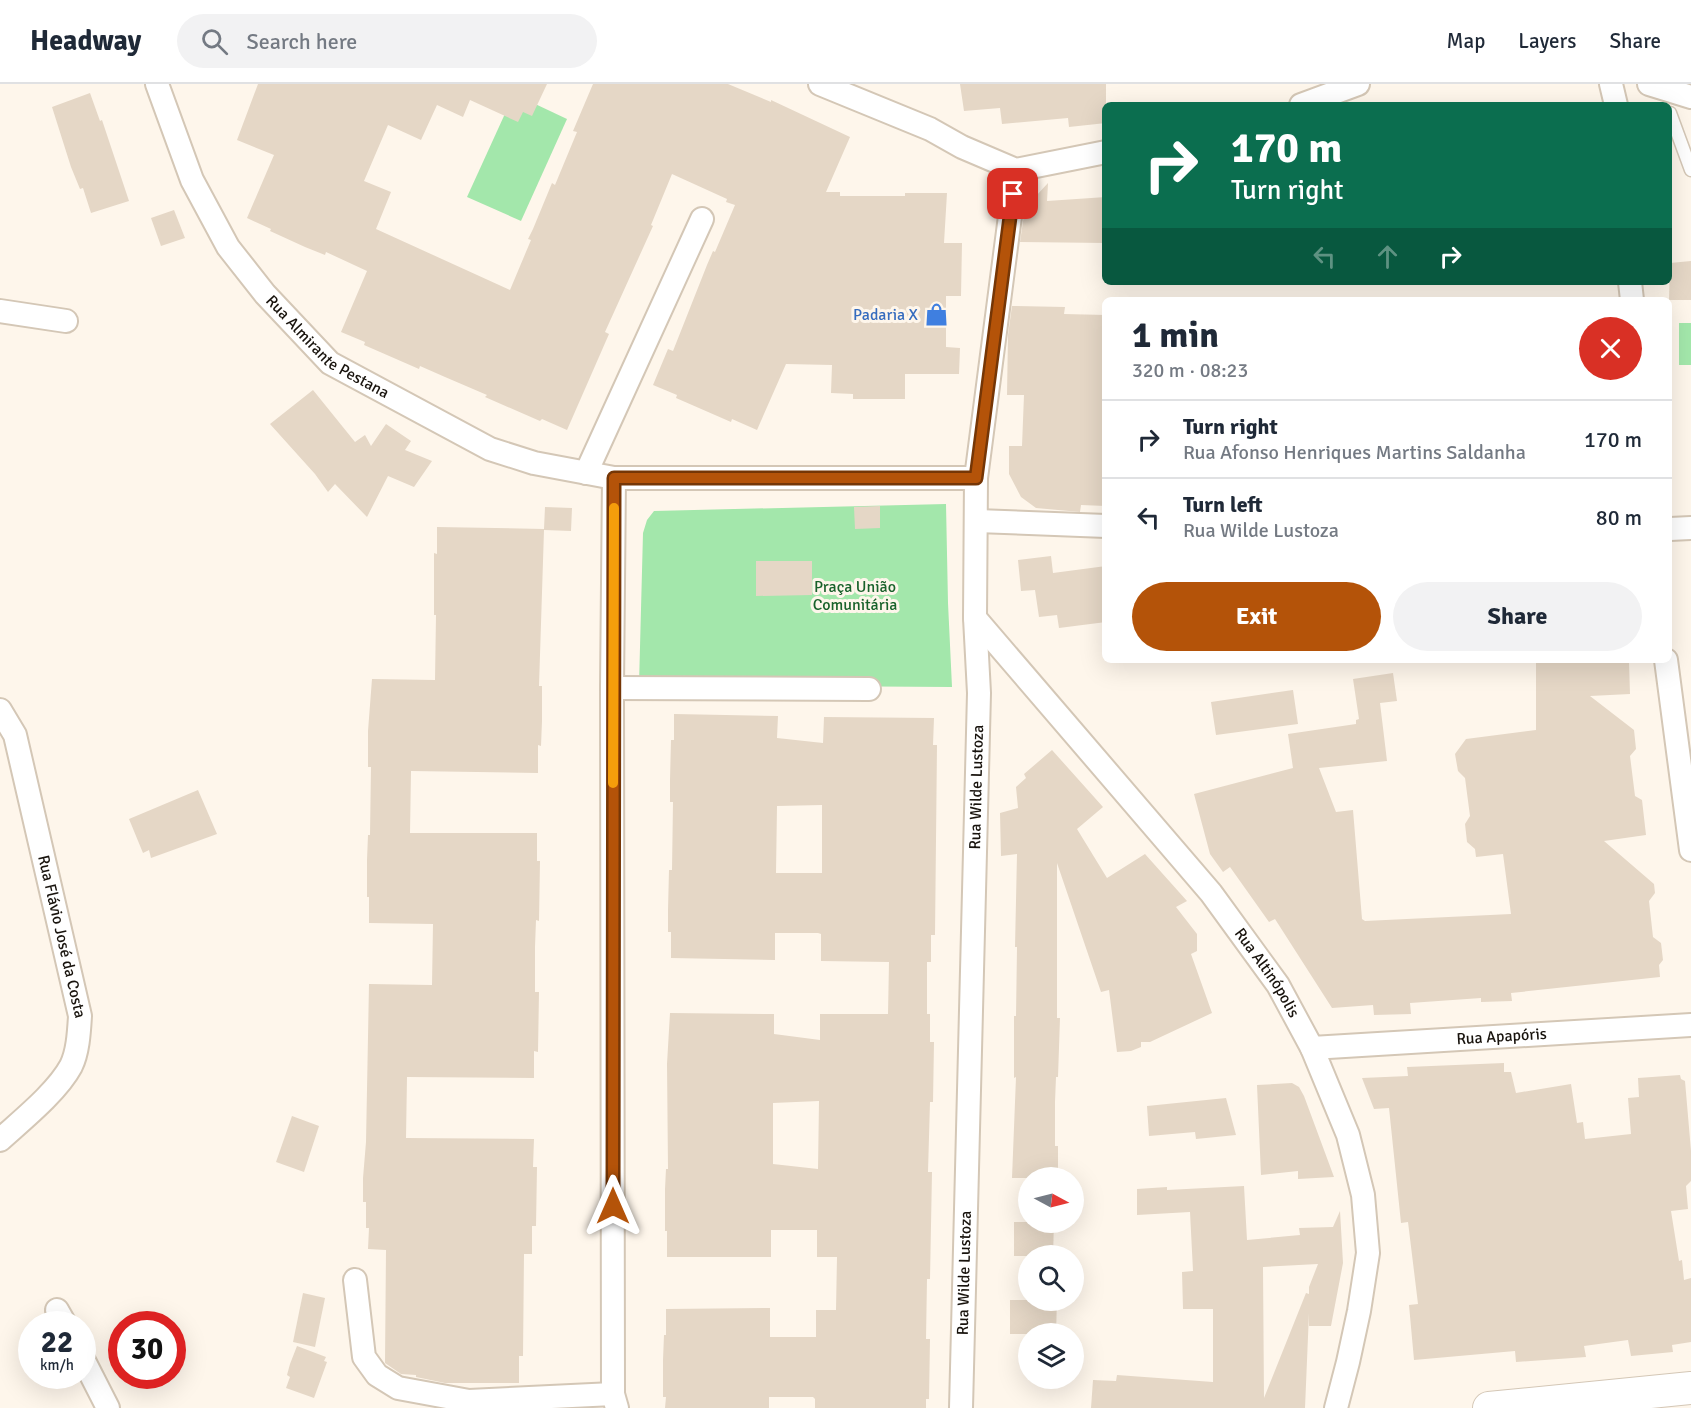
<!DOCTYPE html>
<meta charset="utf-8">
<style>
:root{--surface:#fff;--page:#f2f2f3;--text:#1f2937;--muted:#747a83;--line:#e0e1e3;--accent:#b45309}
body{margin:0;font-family:Signika,sans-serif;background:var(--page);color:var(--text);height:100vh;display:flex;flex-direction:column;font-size:22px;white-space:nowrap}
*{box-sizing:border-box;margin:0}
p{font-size:20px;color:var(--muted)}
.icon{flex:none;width:33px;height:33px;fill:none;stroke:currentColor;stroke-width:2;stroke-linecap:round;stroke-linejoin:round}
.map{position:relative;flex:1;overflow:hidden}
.side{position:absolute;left:1102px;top:213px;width:570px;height:366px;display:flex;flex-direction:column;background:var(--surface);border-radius:9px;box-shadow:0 6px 24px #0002}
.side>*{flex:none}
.top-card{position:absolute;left:1102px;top:18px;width:570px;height:183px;border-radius:9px;box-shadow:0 6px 24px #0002;background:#0b6e4f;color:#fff;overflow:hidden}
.needle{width:39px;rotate:97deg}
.buttons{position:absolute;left:1018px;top:1083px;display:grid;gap:12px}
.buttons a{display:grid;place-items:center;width:66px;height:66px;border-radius:50%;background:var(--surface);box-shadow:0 6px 24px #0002;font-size:30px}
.speed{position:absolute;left:18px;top:1227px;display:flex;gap:12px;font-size:30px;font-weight:700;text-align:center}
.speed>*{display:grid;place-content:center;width:78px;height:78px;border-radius:50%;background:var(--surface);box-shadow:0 6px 24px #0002;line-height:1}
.speed small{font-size:15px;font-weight:400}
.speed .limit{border:9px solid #d22;background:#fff;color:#111}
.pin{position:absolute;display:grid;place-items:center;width:51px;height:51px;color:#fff;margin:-26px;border-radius:12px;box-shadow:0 3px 9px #0006}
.me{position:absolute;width:66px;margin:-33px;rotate:0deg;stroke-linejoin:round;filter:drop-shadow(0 0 4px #0008)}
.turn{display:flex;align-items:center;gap:21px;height:126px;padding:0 30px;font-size:27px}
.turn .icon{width:78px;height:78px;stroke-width:2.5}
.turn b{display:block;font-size:42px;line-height:51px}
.lanes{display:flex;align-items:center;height:57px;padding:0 30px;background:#0003;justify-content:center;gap:30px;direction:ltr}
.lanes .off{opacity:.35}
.round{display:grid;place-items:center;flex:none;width:63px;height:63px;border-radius:32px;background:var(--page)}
.head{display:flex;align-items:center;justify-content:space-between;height:102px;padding:0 30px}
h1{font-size:36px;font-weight:700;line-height:45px}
.button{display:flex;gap:12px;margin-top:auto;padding:12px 30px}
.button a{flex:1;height:69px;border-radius:36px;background:var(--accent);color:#fff;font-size:24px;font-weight:700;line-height:69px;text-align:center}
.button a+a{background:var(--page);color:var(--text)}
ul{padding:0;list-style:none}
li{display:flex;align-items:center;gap:18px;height:78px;padding:0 30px;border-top:2px solid var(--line)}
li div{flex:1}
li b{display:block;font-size:22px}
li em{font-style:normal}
header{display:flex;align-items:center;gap:36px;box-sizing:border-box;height:84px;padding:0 30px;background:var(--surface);border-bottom:2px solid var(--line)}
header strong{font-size:28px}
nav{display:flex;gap:33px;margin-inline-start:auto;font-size:21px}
.search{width:420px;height:54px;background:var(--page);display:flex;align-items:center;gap:15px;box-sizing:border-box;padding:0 21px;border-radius:33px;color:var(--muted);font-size:22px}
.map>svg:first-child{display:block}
</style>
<header>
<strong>Headway</strong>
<div class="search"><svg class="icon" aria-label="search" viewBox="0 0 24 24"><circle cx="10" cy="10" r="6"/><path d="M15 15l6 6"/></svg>Search here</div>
<nav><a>Map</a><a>Layers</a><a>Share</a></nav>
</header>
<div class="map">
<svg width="1691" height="1324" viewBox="0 0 1691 1324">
<rect width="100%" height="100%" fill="#fef6eb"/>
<g fill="#a3e7ab">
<path d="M514,10l53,25 -46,102 -54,-24z"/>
<rect x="1679" y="239" width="12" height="42"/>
<path d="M946,420l2,99 4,84 -313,-2 4,-152 4,-13 7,-9z"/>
</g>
<g fill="#e5d7c6" fill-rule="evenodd">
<path d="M258,0h289l-15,32 -9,-4 -5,10 -48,-22 -7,17 -26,-12 -16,35 -33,-15 -24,56 27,11 -15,37 134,61 21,-50 -3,-1 5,-10 19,-46 3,2 22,-53 -4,-1 20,-47h135l43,18v-2l79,37 -24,55h14v4h65v-3h42l-3,50h18l-1,53h-15v51l14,1 -1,26h-54v25h-52v-5l-22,-1 1,-28 -46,-1 -29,66 -25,-11 -1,3 -55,-24 1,-3 -24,-10 15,-36 5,2 34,-86 6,-14 2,1 20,-47 -9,-3 1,-3 -55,-25 -21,51 2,1 -48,106 4,2 -42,96 -25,-11 -2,2 -55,-24 2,-2 -42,-18 -25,-11 -1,3 -55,-24 1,-3 -24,-10 26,-61 -41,-19 -1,3 -20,-8 -35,-16 1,-2 -24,-11 27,-63 -37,-15z"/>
<path d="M960,0h146v39l-37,4 -1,-9 -66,6 -2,-16 -36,3z"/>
<path d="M90,9l10,28 2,-1 27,81 -38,12 -8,-25 -3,1 -9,-22 -19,-60z"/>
<path d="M1048,99l-1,18 59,-4v46l-86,-1 5,-34z"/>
<path d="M174,126l11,28 -24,8 -10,-28z"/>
<path d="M1691,177v39h-22l1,-37z"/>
<path d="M1012,222l53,1 -1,7 42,1v191l-25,-1 -1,7 -44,-4 -15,-11 -12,-23v-28h13l2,-51h-17l1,-60z"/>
<path d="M313,306l42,52 10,-7 6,11 15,-22 25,17 -6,9 27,11 -18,26 -26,-11 -21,41 -32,-33 -7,8 -13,-18 -45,-50z"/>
<path d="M880,422v22l-25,1 -1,-22z"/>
<path d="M545,423l27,1 -1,23 -27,-1 -5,156h3v35l-1,25 -3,-1v28l-127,-2 -1,62h127v28h3l-1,60 -3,-1 -1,27v45h4l-1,60 -4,-1v27l-127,-1 -1,61 128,1 -1,28h4l-1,59h-4v28h-8l-1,102h-4v27h-74l-29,-6v-2l-15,-1 -16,-11 1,-113 -18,-1 1,-21h-3v-26h-3v-24l3,-36 3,-158 63,1 1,-61 -64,-1v-26h-2v-37l1,-25h2l1,-68h-3v-36l4,-52 63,1 1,-65h-2v-62l3,1v-27l107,2z"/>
<path d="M1051,472l2,17 53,-7v56l-47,6 -2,-13 -18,2 -4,-27 -14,1 -3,-31z"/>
<path d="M756,477h56v34l-56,1z"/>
<path d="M1536,576h88v2h5l1,32 -40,2 44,34 2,19 -6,7 5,40 7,4 4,35 -42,6 50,43 1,9 -6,8 4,36 8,6 2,17 -4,5 1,12 -149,16 1,8 -31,1v-4l-71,5 1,11 -37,1 -1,-10 -41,3 -57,-89 -6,3 -39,-55 -7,5 -13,-18 -16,-60 99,-26 -5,-34 68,-10v-4l3,-1 -6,-40 40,-6 4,28 -17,2 7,58 -68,7 17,44 17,-2 9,109 3,2 146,-7 -8,-60 -27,3 -1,-8 -8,-7 -2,-18 5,-8 -5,-38 -7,-7 -3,-17 11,-15 70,-9z"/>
<path d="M1293,606l5,34 -82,11 -5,-33z"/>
<path d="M674,630l104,2 -1,22 46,5 1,-26 110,1 -1,27h4l-2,190h-4v27h-4v52h3v28h4l-1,60h-3l-2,70h4l-2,107h-3l-1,60h4l-1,60h-3v9h-111v-9l-2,-2h-44v11h-104l1,-11h-3v-37l1,-25h2v-26l104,-1v29h46v-27h20l1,-53h-20v-27h-46v27h-104v-26h-2v-42l1,-20h2l-1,-105 3,-51 104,1v20l46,6v-26h68l1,-52 -68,-1v-27l-3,-1h-43v27l-104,-2v-26h-3v-22l1,-40h3l1,-68h-3v-22l1,-40h3zM822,721v68h-46l1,-67zM819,1017l-1,68 -45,-5v-61z"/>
<path d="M1052,666l51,57 -26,22 30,49 38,-24 42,47 -11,6 21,27v17l-6,3 21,59 -62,29h-9v5l-10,4 -14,1 -8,-62 -8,2 -44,-129v155h3l-2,59h-2l-1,25v44h3v32h-46l4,-101 -2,1v-62h2l1,-69h-2l2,-93 -16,2 -1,-43 18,-5 -2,-21 10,-9 -2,-4z"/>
<path d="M198,706l19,44 -66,24 -2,-8 -6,3 -14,-34z"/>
<path d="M1504,979v9h7l5,21 55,-9 6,39 6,-1 2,17 46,-5 -3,-36 11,-1 -1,-19 42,-3 1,4 4,2 6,70v30l-5,5 2,23 -17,2 8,50 3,-1 2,20 7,-2v64l-19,3 1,7 -42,4 -3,-16 -44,6 2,11 -70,5 -1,-11 -101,9 -5,-55 9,-1 -10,-82 -7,1 -12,-115 -15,1 -12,-31 46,-2 -1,-9z"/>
<path d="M1292,999l7,4 5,9 30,81 -36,2v-8l-37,4 -4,-90z"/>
<path d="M1226,1014l10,37 -40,4 -1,-7 -46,4 -2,-30z"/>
<path d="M292,1032l27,10 -15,46 -28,-10z"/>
<path d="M1244,1102l3,54 53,-5 -1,-7 34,-1 7,-16 3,52 -12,63h-22v-13l-4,95h-214l2,-28 23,1 1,-6 96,7v-73h-30l-1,-37 11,-1 -3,-59 -53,3v-26l30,-2v3zM1318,1180l-9,23v7l-3,-1 -42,105 -1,-131z"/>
<path d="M1014,1138h40l-1,34h-39z"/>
<path d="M303,1209l22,5 -10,49 -22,-5z"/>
<path d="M1010,1216h47l-1,34h-46z"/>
<path d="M297,1262l29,11 -2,4 3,1 -13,36 -28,-10 4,-11 -3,-2 3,-11z"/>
</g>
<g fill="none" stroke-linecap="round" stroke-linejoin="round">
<defs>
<path id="service" d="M1670,29l21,57"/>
<g id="minor">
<path id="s1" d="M157,0l35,96 36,67 37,47 65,69 160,86 44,14 80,15h362"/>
<path d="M820,0l110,45 32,18 54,23 90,-18"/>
<path d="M1611,0l5,21"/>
<path d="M1649,0l42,13"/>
<path d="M1301,21l57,-21"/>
<path d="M1630,198l2,18"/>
<path d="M0,227l66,10"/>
<path d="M586,389l116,-254"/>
<path d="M614,394l-2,210 1,706 4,14"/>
<path d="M977,437l129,5"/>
<path d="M1670,445l21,-1"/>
<path id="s2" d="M975,534l236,275 67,92 34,63 36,87 15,60 5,58 -9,58 -11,51 -12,46"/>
<path d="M1666,576l25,190"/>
<path d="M612,604l257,1"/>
<path id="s3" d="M0,626l15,25 65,281c-1,16 -2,36 -9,50 -14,26 -49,54 -71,74"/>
<path id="s4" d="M1312,964l379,-23"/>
<path d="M355,1196l9,77 13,18 21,13 71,13 144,-7"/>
<path d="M57,1226l8,14"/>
<path d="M82,1273l26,51"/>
<path id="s5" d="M961,1324l18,-715 -4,-75 1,-140 40,-308"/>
</g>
<path id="secondary" d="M1489,1324l202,-20"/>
</defs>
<use href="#service" stroke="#d4c7b6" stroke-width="15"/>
<use href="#minor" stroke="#d4c7b6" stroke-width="26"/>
<use href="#secondary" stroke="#d4c7b6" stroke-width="34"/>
<use href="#service" stroke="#fff" stroke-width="12"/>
<use href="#minor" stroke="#fff" stroke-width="22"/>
<use href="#secondary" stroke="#fff" stroke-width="32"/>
</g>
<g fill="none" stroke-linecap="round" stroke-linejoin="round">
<defs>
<path id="route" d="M613,1122l1,-728h362l37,-284"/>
</defs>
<use href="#route" stroke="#753606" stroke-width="15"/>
<use href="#route" stroke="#b45309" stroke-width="10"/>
<path stroke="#f59e0b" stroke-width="10" d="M613,699l1,-275"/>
</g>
<defs>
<symbol id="shop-bare" viewBox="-9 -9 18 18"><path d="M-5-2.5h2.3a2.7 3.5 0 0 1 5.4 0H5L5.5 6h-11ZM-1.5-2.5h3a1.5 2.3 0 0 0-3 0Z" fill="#3f7fe0" stroke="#fef6eb" stroke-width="2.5" paint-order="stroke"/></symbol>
</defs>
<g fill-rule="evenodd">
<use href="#shop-bare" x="920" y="214" width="33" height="33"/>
</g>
<g text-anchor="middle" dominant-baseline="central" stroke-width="6" stroke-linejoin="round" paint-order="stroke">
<g font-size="16" fill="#366cbe" stroke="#fef6eb" text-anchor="end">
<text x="918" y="231">Padaria X</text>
</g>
<g font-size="16" fill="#18130d" stroke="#fef6eb">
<text stroke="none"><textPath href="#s1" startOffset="321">Rua Almirante Pestana</textPath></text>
<text stroke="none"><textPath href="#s5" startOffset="621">Rua Wilde Lustoza</textPath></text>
<text stroke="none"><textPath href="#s3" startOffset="236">Rua Flávio José da Costa</textPath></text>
<text stroke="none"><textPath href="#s2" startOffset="460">Rua Altinópolis</textPath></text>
<text stroke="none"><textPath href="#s4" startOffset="190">Rua Apapóris</textPath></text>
<text stroke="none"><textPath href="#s5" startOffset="135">Rua Wilde Lustoza</textPath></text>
</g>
<g font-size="16" fill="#19622b" stroke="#fef6eb">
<text x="855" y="503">Praça União<tspan x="855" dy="18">Comunitária</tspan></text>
</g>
</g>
</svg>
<div class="buttons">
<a><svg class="needle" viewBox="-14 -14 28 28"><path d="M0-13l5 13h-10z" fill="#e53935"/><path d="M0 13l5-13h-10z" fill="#747a83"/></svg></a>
<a><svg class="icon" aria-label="search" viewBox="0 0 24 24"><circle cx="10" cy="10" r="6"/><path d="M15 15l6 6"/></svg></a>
<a><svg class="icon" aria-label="layers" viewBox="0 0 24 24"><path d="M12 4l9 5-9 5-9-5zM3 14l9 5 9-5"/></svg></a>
</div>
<div class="speed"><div>22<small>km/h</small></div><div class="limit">30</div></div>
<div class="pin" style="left:1013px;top:110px;background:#d93025"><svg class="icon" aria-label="arrive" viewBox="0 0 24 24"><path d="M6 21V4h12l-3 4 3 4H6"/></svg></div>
<svg class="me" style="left:613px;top:1122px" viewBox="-20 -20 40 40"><path d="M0-17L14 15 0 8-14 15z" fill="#b45309" stroke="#fff" stroke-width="4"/></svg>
<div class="top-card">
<div class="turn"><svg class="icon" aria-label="right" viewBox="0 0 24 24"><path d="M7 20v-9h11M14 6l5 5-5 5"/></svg><div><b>170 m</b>Turn right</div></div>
<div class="lanes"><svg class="icon off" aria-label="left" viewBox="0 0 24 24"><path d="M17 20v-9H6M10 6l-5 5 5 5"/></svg><svg class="icon off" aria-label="ahead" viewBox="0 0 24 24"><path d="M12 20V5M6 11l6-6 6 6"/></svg><svg class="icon" aria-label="right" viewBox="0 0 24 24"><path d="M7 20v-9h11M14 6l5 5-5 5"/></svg></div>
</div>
<section class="side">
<div class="head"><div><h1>1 min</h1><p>320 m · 08:23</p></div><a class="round" style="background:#d93025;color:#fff"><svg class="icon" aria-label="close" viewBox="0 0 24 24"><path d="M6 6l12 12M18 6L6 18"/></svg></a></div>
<ul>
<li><svg class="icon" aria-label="right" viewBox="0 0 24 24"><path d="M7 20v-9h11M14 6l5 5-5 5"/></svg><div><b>Turn right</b><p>Rua Afonso Henriques Martins Saldanha</p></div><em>170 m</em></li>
<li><svg class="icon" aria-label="left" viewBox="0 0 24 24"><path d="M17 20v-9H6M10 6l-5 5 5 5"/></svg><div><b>Turn left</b><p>Rua Wilde Lustoza</p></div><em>80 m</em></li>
</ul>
<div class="button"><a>Exit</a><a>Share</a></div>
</section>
</div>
